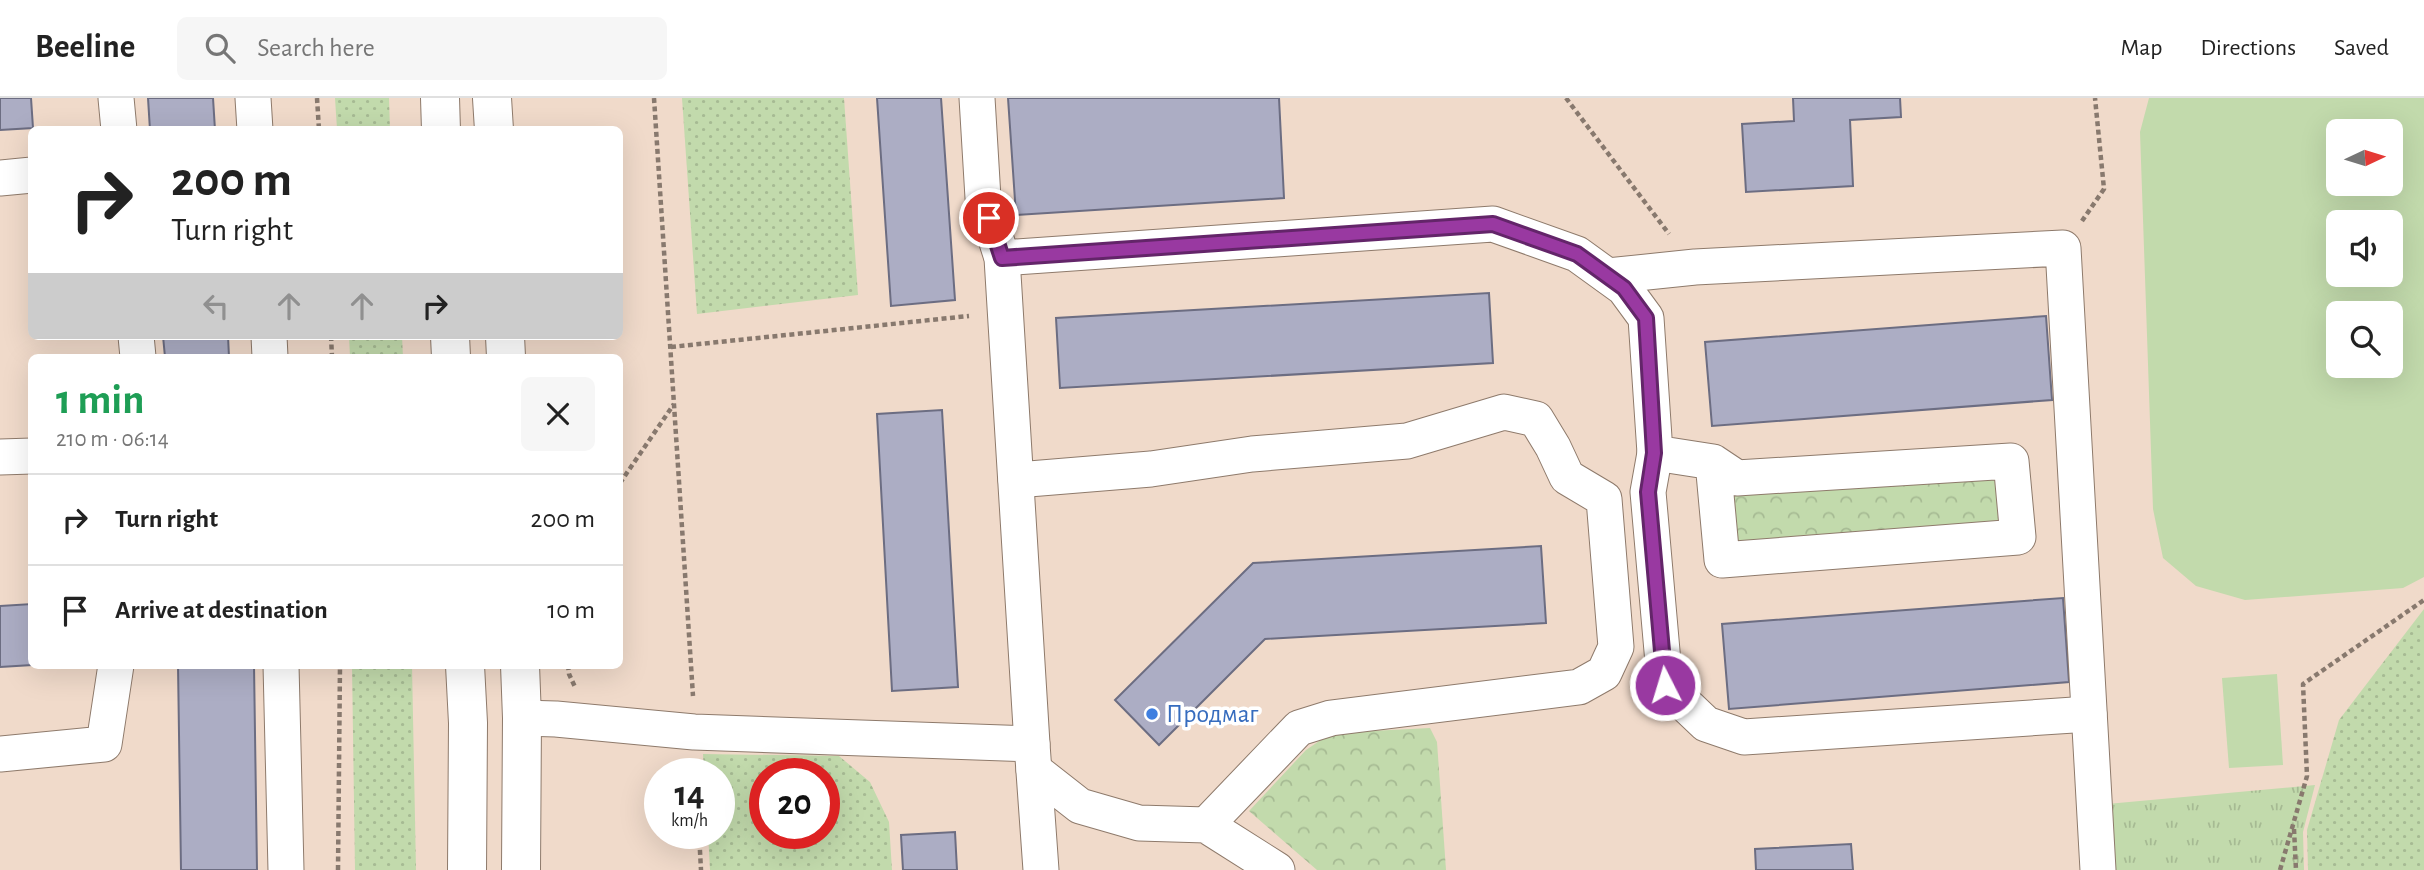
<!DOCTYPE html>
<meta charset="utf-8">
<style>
:root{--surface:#fff;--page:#f6f6f6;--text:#222;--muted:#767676;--line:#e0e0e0}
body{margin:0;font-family:"Alegreya Sans",sans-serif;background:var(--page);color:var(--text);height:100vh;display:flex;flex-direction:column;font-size:26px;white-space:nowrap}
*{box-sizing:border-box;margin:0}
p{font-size:23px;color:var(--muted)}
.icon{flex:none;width:38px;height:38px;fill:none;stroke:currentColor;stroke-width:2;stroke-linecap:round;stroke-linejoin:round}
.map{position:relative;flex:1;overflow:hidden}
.side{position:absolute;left:28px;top:256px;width:595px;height:315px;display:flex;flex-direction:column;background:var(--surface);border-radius:10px;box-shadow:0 7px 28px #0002}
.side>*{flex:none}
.hud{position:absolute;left:28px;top:28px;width:595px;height:214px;border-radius:10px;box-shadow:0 7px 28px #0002;background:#fff;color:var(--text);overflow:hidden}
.needle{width:46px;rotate:86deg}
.tools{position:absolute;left:2326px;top:21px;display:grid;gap:14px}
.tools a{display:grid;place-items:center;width:77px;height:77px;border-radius:10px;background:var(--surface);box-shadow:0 7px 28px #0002;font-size:35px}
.speed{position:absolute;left:644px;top:660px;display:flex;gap:14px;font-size:35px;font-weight:700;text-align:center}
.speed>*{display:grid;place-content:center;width:91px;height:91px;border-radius:50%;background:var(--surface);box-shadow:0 7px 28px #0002;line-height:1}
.speed small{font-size:18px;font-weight:400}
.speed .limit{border:10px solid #d22;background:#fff;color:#111}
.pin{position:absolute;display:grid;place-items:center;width:60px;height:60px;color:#fff;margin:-30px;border:4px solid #fff;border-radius:50%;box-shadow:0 2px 7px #0007}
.me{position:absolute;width:77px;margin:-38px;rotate:355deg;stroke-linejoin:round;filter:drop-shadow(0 0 5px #0008)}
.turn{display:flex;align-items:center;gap:24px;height:147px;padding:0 28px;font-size:32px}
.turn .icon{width:91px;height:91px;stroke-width:2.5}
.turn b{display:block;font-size:49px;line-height:60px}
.lanes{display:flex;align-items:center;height:66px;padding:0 28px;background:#0003;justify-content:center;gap:35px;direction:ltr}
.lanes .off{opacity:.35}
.round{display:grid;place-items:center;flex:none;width:74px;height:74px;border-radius:10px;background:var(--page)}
.headline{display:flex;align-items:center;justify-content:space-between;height:119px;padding:0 28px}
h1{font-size:42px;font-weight:600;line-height:52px;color:#1e9e55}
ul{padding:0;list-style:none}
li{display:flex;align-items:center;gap:21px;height:91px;padding:0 28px;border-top:2px solid var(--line)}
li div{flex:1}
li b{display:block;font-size:26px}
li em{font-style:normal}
header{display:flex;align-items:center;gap:42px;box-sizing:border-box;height:98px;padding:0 35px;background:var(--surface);border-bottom:2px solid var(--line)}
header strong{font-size:33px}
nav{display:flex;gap:38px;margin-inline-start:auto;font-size:24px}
.search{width:490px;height:63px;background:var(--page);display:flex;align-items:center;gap:18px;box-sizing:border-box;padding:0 24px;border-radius:10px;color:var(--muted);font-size:26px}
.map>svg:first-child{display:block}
</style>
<header>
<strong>Beeline</strong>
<div class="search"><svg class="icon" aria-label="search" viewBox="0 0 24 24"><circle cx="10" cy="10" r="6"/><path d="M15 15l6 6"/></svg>Search here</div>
<nav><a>Map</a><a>Directions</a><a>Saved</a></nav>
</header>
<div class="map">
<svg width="2424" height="772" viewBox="0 0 2424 772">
<defs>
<pattern id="grass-tufts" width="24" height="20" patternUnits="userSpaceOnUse" patternTransform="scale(1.75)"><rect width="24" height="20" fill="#c2daac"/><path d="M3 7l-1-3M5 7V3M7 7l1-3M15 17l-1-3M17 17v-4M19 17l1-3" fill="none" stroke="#a6ba93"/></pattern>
<pattern id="park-crowns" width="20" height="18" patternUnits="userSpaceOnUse" patternTransform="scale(1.75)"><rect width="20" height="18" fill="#c2daac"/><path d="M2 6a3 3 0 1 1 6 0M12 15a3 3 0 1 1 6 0" fill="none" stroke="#a6ba93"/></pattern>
<pattern id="garden-dots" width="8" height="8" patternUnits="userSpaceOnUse" patternTransform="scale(1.75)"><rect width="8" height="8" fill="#c2daac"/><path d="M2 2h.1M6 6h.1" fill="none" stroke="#a6ba93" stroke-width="1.8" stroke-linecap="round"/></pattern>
</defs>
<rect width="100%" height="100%" fill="#f0daca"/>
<path fill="url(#grass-tufts)" d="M2315,687l-12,47 1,38h-204l-4,-65z"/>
<g fill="url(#park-crowns)">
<path d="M1995,378l5,59 -267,20 -4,-59z"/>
<path d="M1430,630l7,14 9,128h-129l-68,-59 57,-61 25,-17z"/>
</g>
<g fill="url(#garden-dots)" fill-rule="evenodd">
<path d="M335,0h54l1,31h-53z"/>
<path d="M682,0h162l14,197 -161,19z"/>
<path d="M349,238h53l1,21h-53z"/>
<path d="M2424,511v261h-116l-1,-40 32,-110z"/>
<path d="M352,567h60l4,205h-61z"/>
<path d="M703,656l136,2 31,26 19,40 3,48h-182l-2,-37h11v-59l-15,-1zM765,676h59v59h-59z"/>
</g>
<g fill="#c2daac" fill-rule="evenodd">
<path d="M2149,0h275v479l-21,11 -158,12 -49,-14 -33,-28 -10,-49 -13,-377zM2338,33h52v53h-52zM2338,124h52v53h-52zM2338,215h52v53h-52z"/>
<path d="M2277,576l6,91 -54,3 -7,-90z"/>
</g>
<g fill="#acadc4" stroke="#6c6d82" stroke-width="2">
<path d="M0,0h31l2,30 -33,2z"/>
<path d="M148,0h65l2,32h-65z"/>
<path d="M877,0h64l14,202 -64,6z"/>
<path d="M1008,0h271l5,100 -268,17z"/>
<path d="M1793,0h107l1,19 -51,3 3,66 -107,6 -4,-68 52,-3z"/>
<path d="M1489,195l4,70 -433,25 -4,-70z"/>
<path d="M2046,218l6,84 -340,26 -7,-84z"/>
<path d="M163,238h65l1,21h-64z"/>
<path d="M942,312l16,277 -66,4 -15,-277z"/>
<path d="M1541,448l5,77 -281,16 -106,106 -44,-45 138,-137z"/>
<path d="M2063,500l6,84 -340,27 -7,-85z"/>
<path d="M32,506v61l-32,2v-61z"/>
<path d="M178,567h76l3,205h-76z"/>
<path d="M955,734l2,38h-54l-2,-35z"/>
<path d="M1851,746l2,26h-97l-1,-21z"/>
</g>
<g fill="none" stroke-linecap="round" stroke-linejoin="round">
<defs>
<g id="minor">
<path d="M116,0l3,32"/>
<path d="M253,0l2,32"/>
<path d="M977,0l6,100 19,60 30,486"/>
<path d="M0,80l32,-3"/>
<path d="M1002,160l491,-34 84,30 47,34 22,30 9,135 58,9 24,16 274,-17 7,76 -296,23 -9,-98"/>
<path d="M1608,178l87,-9 368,-19 35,622"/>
<path d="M136,238l2,21"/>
<path d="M269,238l1,21"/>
<path d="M1655,355l-7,39 17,193 41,39 38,13 345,-23"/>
<path d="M0,359l32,-1"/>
<path d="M1016,382l135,-11 101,-15 155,-13 97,-29 32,7 17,28 14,30 37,22 12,148 -12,26 -25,14 -248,31 -32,10 -93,97"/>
<path d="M281,567l5,205"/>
<path d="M522,620l34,1 138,13 338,12 9,126"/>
<path d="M0,656l104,-10 12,-79"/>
<path d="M1034,672l46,36 59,17 67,2 71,45"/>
</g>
<g id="major">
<path d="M440,0l1,32"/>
<path d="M492,0l2,32"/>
<path d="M450,238l1,21"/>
<path d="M505,238l1,21"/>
<path d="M465,567l3,58 -1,147"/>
<path d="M520,567l2,53 -1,152"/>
</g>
</defs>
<use href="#minor" stroke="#8e7a6b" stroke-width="37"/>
<use href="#major" stroke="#8e7a6b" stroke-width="40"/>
<g stroke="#88796e" stroke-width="4.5" stroke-dasharray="5 3.5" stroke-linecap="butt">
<path d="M317,0l2,32"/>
<path d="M654,0l39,598"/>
<path d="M1566,0l103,136"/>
<path d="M2082,123l22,-32 -9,-91"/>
<path d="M331,238l1,21"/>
<path d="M671,249l298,-31"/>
<path d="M620,385l54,-79"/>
<path d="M568,567l1,9 6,13"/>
<path d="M2294,731l2,41"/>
<path d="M699,735l2,37"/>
<path d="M338,772l2,-205"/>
<path d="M2280,772l27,-94 -4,-92 121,-84"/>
</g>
<use href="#minor" stroke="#fff" stroke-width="35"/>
<use href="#major" stroke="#fff" stroke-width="38"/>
</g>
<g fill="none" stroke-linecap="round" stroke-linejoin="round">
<defs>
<path id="route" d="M989,120l13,40 491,-34 84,30 47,34 22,30 8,135 -6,39 17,193"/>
</defs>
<use href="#route" stroke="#632569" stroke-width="18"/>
<use href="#route" stroke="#9939a1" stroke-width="12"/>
</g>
<circle fill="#3f7fe0" stroke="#fff" stroke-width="2.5" cx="1152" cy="616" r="7"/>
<g text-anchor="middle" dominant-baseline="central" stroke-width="7" stroke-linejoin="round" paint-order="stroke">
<g font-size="26" fill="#366cbe" stroke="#fff" text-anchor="start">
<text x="1166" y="616">Продмаг</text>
</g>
</g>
</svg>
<div class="tools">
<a><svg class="needle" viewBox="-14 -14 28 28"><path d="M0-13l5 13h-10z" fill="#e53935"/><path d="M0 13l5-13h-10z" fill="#767676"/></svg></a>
<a><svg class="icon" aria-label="sound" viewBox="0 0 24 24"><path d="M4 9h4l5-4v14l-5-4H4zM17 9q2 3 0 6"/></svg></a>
<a><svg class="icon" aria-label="search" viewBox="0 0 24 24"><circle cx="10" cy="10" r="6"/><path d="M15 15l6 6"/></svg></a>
</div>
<div class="speed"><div>14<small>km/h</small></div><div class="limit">20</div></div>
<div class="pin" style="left:989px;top:120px;background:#d93025"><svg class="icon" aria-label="arrive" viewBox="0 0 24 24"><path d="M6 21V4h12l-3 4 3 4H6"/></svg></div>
<svg class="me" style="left:1665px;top:587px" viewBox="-20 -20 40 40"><circle r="17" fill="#9939a1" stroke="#fff" stroke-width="3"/><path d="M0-11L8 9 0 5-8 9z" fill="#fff"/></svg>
<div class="hud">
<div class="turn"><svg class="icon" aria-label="right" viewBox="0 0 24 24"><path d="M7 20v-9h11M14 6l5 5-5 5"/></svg><div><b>200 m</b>Turn right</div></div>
<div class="lanes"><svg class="icon off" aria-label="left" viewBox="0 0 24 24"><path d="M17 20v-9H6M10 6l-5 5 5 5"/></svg><svg class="icon off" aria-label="ahead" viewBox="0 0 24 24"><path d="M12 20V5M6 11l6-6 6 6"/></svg><svg class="icon off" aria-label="ahead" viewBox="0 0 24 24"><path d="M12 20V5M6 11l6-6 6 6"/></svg><svg class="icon" aria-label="right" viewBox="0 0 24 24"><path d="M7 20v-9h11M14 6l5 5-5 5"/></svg></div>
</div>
<section class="side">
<div class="headline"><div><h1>1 min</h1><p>210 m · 06:14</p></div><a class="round"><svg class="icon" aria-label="close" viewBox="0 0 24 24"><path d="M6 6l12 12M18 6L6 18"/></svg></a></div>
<ul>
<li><svg class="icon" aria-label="right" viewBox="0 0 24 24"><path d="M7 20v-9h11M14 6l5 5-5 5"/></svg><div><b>Turn right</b></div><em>200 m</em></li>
<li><svg class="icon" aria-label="arrive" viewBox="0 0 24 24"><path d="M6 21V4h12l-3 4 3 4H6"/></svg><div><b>Arrive at destination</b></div><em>10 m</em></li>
</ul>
</section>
</div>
